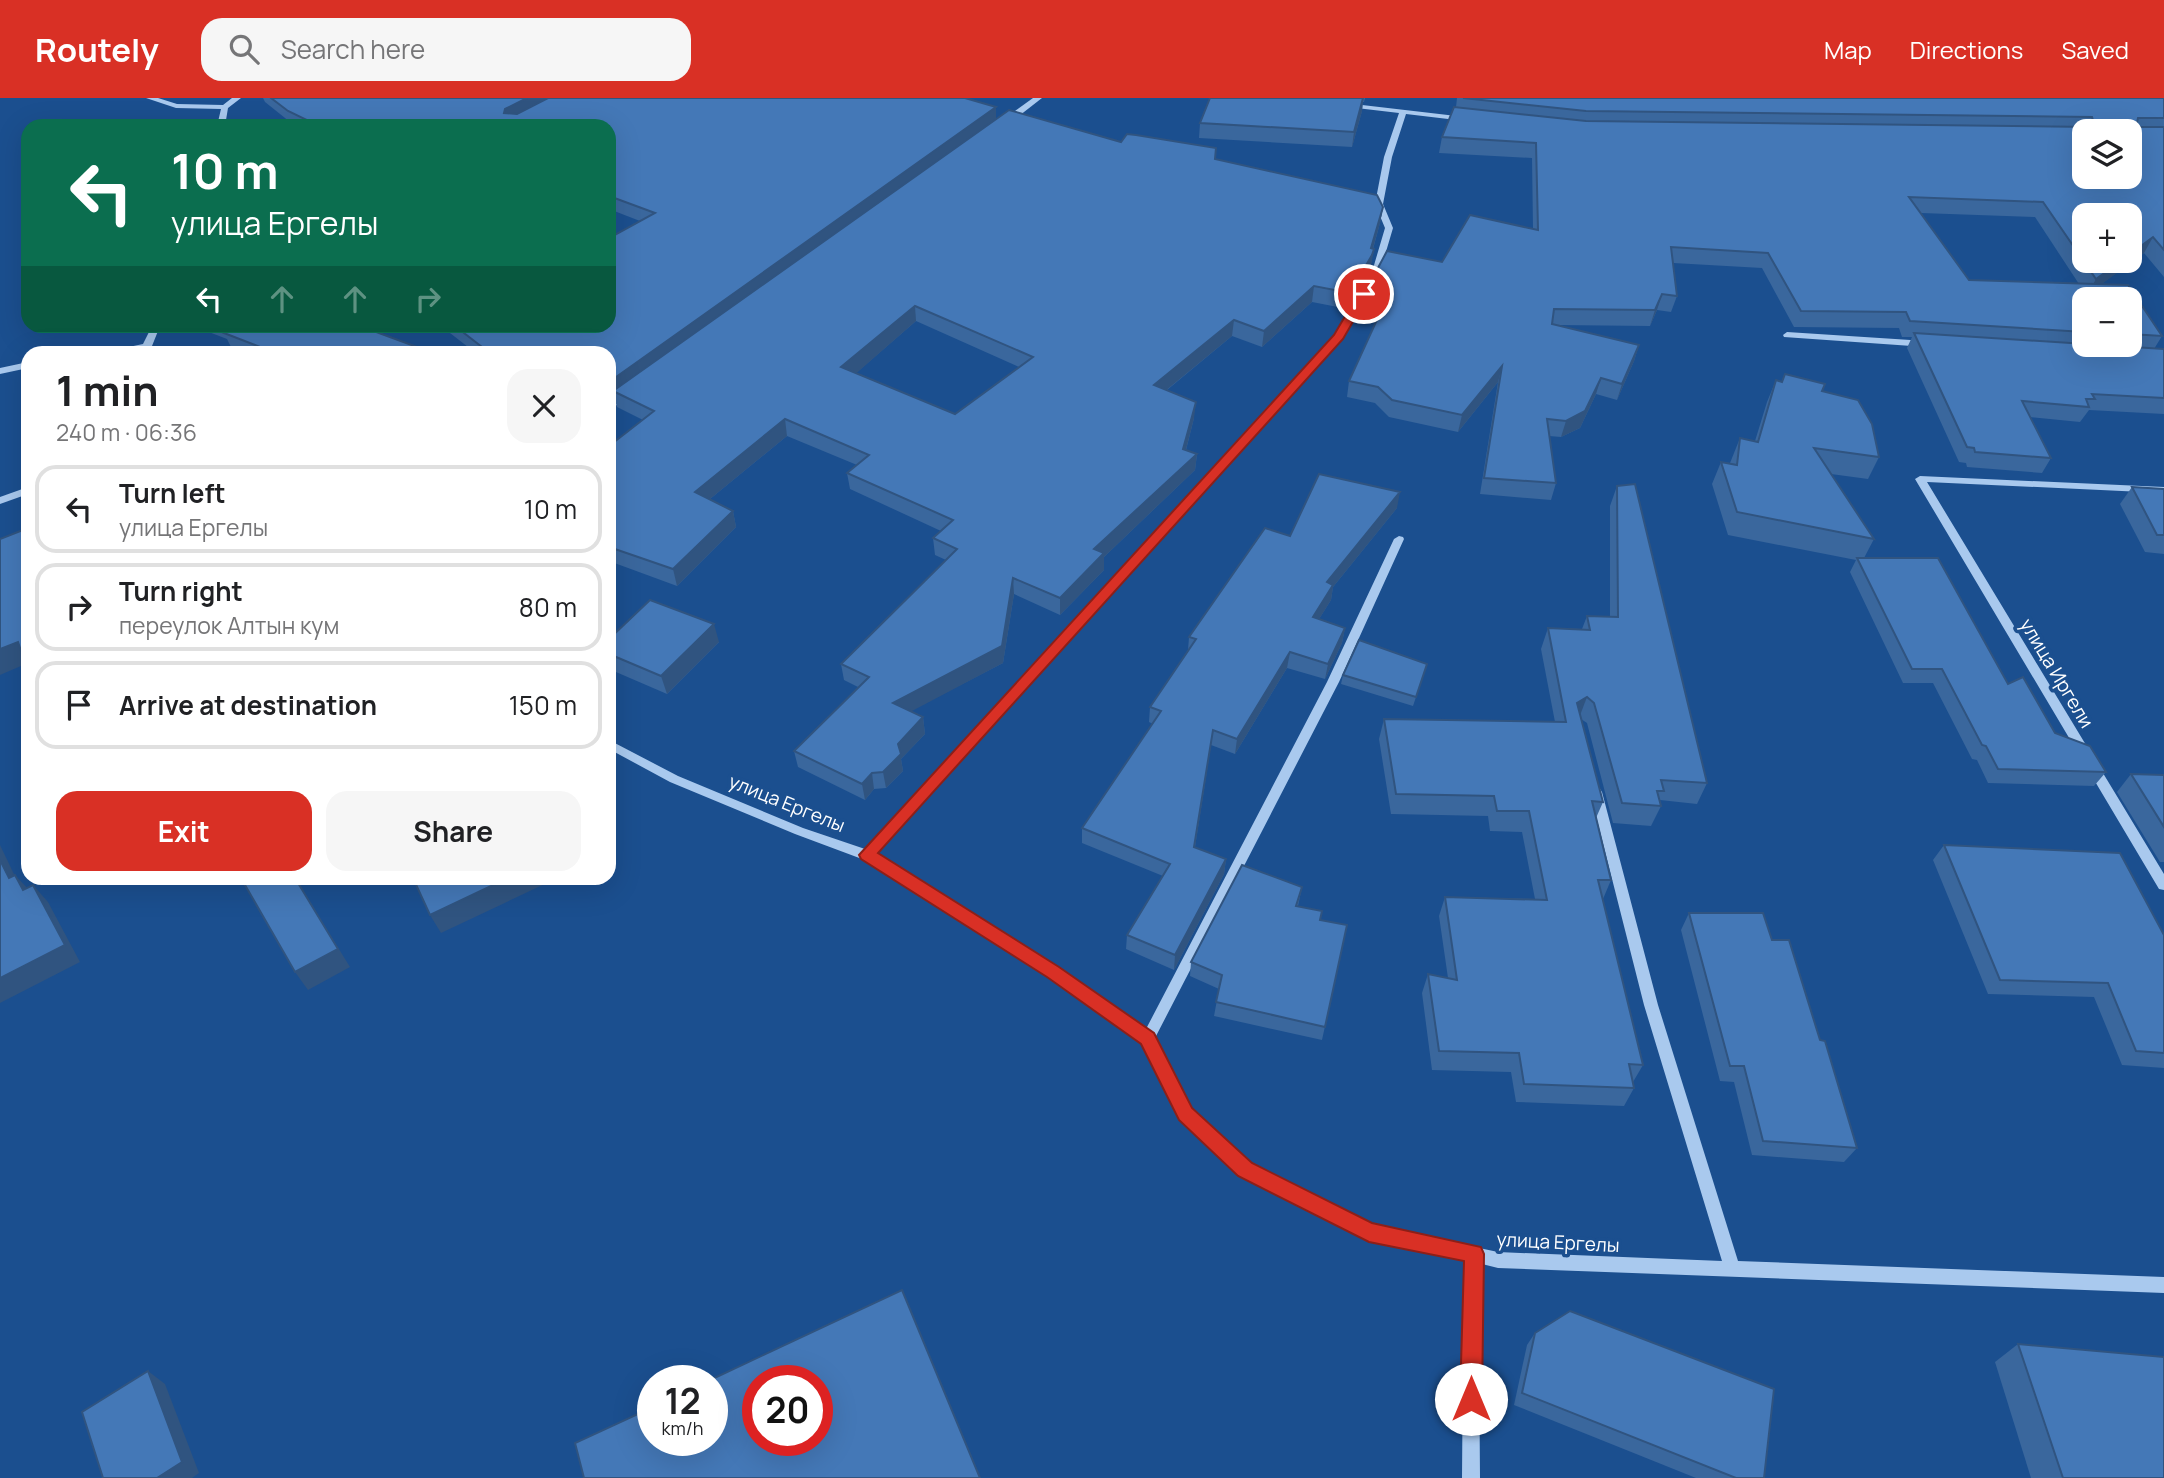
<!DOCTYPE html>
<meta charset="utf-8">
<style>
:root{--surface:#fff;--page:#f6f6f6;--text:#202124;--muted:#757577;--line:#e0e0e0;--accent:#d93025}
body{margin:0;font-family:Manrope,sans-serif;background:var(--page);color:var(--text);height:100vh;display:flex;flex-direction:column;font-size:26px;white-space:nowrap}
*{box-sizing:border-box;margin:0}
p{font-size:23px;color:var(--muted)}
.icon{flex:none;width:38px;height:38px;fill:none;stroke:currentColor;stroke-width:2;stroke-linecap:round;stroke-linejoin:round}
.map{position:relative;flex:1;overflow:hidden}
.panel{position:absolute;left:21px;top:248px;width:595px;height:539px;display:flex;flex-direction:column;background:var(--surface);border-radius:21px;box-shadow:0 7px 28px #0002}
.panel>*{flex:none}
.hud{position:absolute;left:21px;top:21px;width:595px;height:214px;border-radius:21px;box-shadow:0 7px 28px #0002;background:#0b6e4f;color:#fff;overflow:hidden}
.controls{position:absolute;left:2072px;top:21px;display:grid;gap:14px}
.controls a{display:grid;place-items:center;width:70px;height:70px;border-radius:14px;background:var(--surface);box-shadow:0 7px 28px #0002;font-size:35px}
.speed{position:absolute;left:637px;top:1267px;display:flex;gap:14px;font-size:35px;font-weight:700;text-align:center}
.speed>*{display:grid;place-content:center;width:91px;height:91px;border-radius:50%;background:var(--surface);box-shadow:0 7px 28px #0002;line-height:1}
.speed small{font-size:18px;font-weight:400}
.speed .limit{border:10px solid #d22;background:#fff;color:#111}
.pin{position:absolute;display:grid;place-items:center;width:60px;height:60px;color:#fff;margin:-30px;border:4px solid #fff;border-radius:50%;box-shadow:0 2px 7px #0007}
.me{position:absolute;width:77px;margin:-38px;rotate:0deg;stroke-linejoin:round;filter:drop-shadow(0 0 5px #0008)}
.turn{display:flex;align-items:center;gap:24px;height:147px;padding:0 35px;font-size:32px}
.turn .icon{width:91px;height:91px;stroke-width:2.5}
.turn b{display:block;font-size:49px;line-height:60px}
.lanes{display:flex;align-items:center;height:66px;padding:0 35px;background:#0003;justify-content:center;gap:35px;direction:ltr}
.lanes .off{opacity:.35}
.round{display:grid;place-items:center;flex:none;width:74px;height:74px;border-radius:21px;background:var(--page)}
.summary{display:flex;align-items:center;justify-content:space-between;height:119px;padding:0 35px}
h1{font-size:42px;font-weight:700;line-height:52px}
.cta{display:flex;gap:14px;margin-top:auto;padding:14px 35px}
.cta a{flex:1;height:80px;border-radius:21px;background:var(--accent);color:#fff;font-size:28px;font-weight:700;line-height:80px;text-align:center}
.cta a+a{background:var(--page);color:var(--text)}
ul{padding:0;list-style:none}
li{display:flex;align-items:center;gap:21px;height:88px;margin:0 14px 10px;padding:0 21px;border:4px solid var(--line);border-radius:21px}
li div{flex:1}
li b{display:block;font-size:26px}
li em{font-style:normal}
header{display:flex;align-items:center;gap:42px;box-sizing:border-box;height:98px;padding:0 35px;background:var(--accent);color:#fff}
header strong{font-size:33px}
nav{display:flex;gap:38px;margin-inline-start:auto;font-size:24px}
.search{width:490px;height:63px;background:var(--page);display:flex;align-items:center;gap:18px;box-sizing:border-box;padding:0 24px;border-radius:21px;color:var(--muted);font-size:26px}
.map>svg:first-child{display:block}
</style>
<header>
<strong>Routely</strong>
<div class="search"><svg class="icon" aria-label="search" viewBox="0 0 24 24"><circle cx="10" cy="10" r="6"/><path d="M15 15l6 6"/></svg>Search here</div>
<nav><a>Map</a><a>Directions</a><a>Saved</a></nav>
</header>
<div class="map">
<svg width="2164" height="1380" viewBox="0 0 2164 1380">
<rect width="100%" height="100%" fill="#1b4f8f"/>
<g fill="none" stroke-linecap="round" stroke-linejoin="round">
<g fill="#a9c9ee" fill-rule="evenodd">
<path d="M146,0h12l19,6 46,1 9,-7h9l-13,10 -3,18h-8l4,-17 -45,-1z"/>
<path d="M1033,0h9l-32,25h-6v-4z"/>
<path d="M1345,5l120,14 4,2 -4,2 -59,-7 -14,43 -9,47 10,24 -13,44 -38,67 -466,515 182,114 88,61 181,-347 67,-143 5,-3 4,1 1,2 -65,143 -184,356 35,71 60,55 121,61 127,27 224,9 -78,-256 -54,-213 2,-3h8l2,3 56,213 80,256 426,16v16l-666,-25 -16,-4 -3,85 1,129h-18l1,-129 3,-88 -97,-22 -129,-65 -60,-55 -37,-77 -95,-66 -186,-117 -67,-25 -125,-52 -61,-33v-9l69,36 125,52 62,21 470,-513 37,-64 13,-44 -10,-24 9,-47 15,-44 -51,-6h-3z"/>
<path d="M152,228h8l-8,20 3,8h-9l-2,-5 -26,5h-23l48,-10z"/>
<path d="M1787,234l139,9 5,3 -5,3 -142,-10 -1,-2z"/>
<path d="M28,264v6l-28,6v-6z"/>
<path d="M629,292l5,3 -2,2 -23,15v-7z"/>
<path d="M1920,378l244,11v6l-237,-11 237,392v16l-5,-1 -244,-410z"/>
<path d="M28,389v7l-28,10v-7z"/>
</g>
</g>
<g fill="#3a679d" fill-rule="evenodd">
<path d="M263,0h702l31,21 219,41 168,47 -3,16 -7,26 -2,16 -1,6 -22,38 -36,-7 -50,45 -30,-11 -65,54 27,28 -8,32 11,4 -2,16 -91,87v13l-44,45 -46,-21 -11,69 -93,48 13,6 2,17 -24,25 2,12 -17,17 -12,1 -9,11 -67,-33 -4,-16 64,-64 -14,-7 -3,-16 105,-104 -11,-5 -2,-17 8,-7 -91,-42 -3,-16 10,-8 -70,-29 -77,63 23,12 3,16 -59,59 -68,-25v-115l34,-26 -26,-13 -3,-10 -5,4v-47h-132l-36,-28h168l31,-105 -31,-12v-83h-314l-30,-24zM916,223l103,46 -64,47 -99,-41z"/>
<path d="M1210,0h155l-1,4h-1l-1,9 -10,36 -153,-9 1,-15z"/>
<path d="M1457,0h707v179l-20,-24 -43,31 27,1 34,51 -8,13h10v65l-75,-4 -9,12 -50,-5 21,41 -9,15 -75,-6 -1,-4 -7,-1 -52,-114 5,-11h-10l-3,-9 -105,-1 -32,-59 -89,-5 4,33 -6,16 -14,-2 -7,16 -94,-1 83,20 -5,16 -17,39 -21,-6 -16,34 -19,9 -12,-1 7,47 -5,17 -71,-6 18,-112 -40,50 -69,-15 -14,-14 -28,-6 2,-16 30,-66 -18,-3 2,-16 24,-45 55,11 28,-47 63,14 -1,-71 -93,-5 3,-16 12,-30h2zM2084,33h46v46h-46zM1921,115l114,4 44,67 -110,-4zM2084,117h46v46h-46zM2084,201h46v46h-46z"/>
<path d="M199,228h161l76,28h-193l-11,-5 -5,-10 -26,-10z"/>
<path d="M1776,282l46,11 57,66 -11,22 -37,-5 43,65 -10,19 144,126 47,49 51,39 -12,14 -106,-3 -11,-23 -5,-1 -39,-76h-30l-53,-111 6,-12 -128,-25 -16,-51 9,-22 9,1 10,-25 15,3 12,-39z"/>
<path d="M1617,388l90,297 -10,21 -37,-4 1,6 -10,20 -38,-3 -26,-100 -6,-4 22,83 -7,16 15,62 -8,19 40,166 -10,17 1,6 -10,18 -108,-4 -5,-30 -79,-2 -10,-77 6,-19 20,4 -9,-62 6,-19 90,2 -13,-67 -32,-1 -2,-15 -97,-2 -12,-75 5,-20 171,3 -14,-73 7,-21 34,1 5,-13 23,1v-111z"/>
<path d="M2132,389l32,2v65l-19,-2 -25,-48z"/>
<path d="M1397,410l-64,79 -2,13 -12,19 26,9 -3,15 -17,36 -38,-11 -52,86 -24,-9 -16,102 31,12 -2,15 -50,96 -48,-21 1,-14 36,-59 -81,-33v-15l71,-104 -4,-2 1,-15 38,-57 1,-13 101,-101z"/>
<path d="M609,541l110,3 -52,52 -58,-25z"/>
<path d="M1427,566l-14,42 -72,-22 2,-9z"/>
<path d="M2131,676l33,1v87h-4l-43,-70z"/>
<path d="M1944,747l220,90v133l-42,-3 -28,-68 -106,-3 -55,-134z"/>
<path d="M1302,789l-4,19 22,14 27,5 -25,115 -108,-24 5,-27 -29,-13 1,-14z"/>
<path d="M1689,815l83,27 48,100 37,108 -13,14 -92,-7 -18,-73 -14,-1 -39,-151z"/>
<path d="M1535,1235l229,145h-68l-182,-73 13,-60z"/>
<path d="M2018,1246l146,134h-133l-36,-116z"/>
</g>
<g fill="#305480">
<path d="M527,0h31l-49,26 -5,-11 1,-4z"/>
<path d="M1363,0l-1,13 -10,36 2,-15z"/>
<path d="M996,9v14l-383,270 1,6 -5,4v-19z"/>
<path d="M1383,109l-3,16 -10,36 4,-10 -4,22 -22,38 2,-16 21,-45z"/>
<path d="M2153,139l-9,16 -57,42 9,-16 25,-18h9v-7z"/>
<path d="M1314,188l-2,16 -50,45 2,-16z"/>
<path d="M1662,196l-5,16 -7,16 5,-16z"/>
<path d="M915,208l1,15 -72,63 -3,-17z"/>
<path d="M1234,222l-2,16 -79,65 1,-16z"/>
<path d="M1639,247l-5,16 -17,39 5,-16z"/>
<path d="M1502,268l-4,16 -40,50 4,-17z"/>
<path d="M1601,280l-5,16 -16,34 -19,9 5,-16z"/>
<path d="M1196,304l-2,16 -12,47 1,-16z"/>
<path d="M785,321l2,17 -88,72 -4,-16z"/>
<path d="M1197,356l-2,16 -91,87v13l-44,45v-17l34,-49z"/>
<path d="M1400,394l-3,16 -64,79 -2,13 -20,32 2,-15 14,-35z"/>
<path d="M733,413l3,16 -59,59 -4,-17z"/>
<path d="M1013,480l1,16 -11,69 -108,57 -2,-17z"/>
<path d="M714,526l5,18 -52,52 -6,-18z"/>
<path d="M1345,530l-3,15 -17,36 3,-15z"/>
<path d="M18,544l10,21 -28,12v-26z"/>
<path d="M1290,554l-3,16 -52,86 2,-15z"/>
<path d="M1587,599l-8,21 -2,-15z"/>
<path d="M923,619l2,17 -24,25 2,12 -17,17 -3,-16 15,-28z"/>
<path d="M1213,632l-2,15 -19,117 2,-15z"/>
<path d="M872,675l2,16 -9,11 -3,-16z"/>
<path d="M0,747l24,50 -15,-17 -9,-18z"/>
<path d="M1226,761l-2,15 -50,96 1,-15z"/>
<path d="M15,777l16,17 -8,-2z"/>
<path d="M220,780h18l-13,7z"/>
<path d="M295,780l55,89 -42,23 -13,-18z"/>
<path d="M508,780h39l2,4 -108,51 -11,-18z"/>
<path d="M33,787l15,17 32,60 -80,41v-25z"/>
<path d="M148,1273l17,13 34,89 -7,5h-35z"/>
</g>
<g fill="#4478b7" stroke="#305480" stroke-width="2" fill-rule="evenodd">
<path d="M271,0h256l-22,11 -1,4 13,1 31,-16h417l31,9 -387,275v-28h-118l-36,-28h154v-88l46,-25 -46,-17v-70h-290l-31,-15z"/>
<path d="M1210,0h153l-9,34 -154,-9z"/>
<path d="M1463,0h701v20h-26l-2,9h28v123l-11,-13 -23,17v-39h-46v46h37l-25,18 -53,-77 -134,-5 60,83 159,5 34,51 -32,-2v-35h-46v33l-174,-11 -4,-9 -105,-1 -33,-58 -97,-6 6,49 -15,-2 -7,16 -101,-1 -2,15 87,21 -17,39 -21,-6 -16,33 -19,10 -19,-2 9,64 -72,-5 18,-112 -40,49 -70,-15 -14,-13 -29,-6 37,-81 -23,-4 24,-45 55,11 28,-47 68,15 -2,-87 -94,-6 12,-30 132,14 506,6 2,-3 -2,-7 -506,-6zM2084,33h46v46h-46z"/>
<path d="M1009,12l112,32 6,-8 9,1 80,13 -1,11 162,36 6,12 -12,41 3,1 -2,6 -22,38 -36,-7 -50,45 -30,-11 -80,65 42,17 -13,47 14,5 -103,95 10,4 -44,45 -47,-20 -11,68 -109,57 30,14 -25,27 3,10 -18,18 -11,1 -10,11 -68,-33 75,-74 -28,-13 116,-115 -24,-11 20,-18 -106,-47 22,-18 -84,-36 -90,73 38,19 -60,58 -64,-22v-101l45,-35 -41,-20zM915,208l118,51 -78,57 -114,-47z"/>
<path d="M226,228h134l76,28h-158l-54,-21 9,-5z"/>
<path d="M1914,235l250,16v49l-72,-4 3,5h-9l3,8 -67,-6 29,57 -76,-6 -1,-4 -7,-1z"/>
<path d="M1785,276l40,10 -3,7 36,9 14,24 7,33 -65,-9 60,91 -137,-27 -16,-50 16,3 3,-27 18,4 18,-62 6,2z"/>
<path d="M1319,376l81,18 -73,90 6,3 -20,32 32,11 -17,36 -38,-12 -53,87 -24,-9 -19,117 32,12 -51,96 -48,-20 43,-71 -88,-36 79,-117 -11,-4 46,-68 -7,-2 76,-109 25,8z"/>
<path d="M1635,386l72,299 -46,-3 3,11h-7l4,15 -39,-3 -28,-100 -7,-6 -10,6 26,99 -11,-1 19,79h-13l45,185 -14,-1 5,24 -110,-4 -5,-31 -80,-2 -11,-77 29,6 -12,-83 102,3 -18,-89h-32l-3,-15 -98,-2 -12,-75 182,3 -18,-94 42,2 -3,-14 31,1 -1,-131z"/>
<path d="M2132,389l32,2v46h-7z"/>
<path d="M28,430v143l-10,-29 -18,7v-110z"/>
<path d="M1857,460h81l70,126 15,-7 32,56 35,13 16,26 -108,-3 -12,-23 -4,-1 -40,-76h-30z"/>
<path d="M650,502l64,24 -53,52 -52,-22v-15z"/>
<path d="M1359,542l68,24 -11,33 -73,-22z"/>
<path d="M2131,676l33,1v52z"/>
<path d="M1944,747l176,8 44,82v118l-28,-2 -28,-68 -108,-3z"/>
<path d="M0,762l9,18 6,-3 8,15 10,-5 32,60 -65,33z"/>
<path d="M1242,767l60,22 -6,19 26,5 -2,9 27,5 -22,102 -109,-25 6,-27 -31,-13z"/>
<path d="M241,780h54l43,71 -43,23z"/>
<path d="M413,780h95l-78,37z"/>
<path d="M1689,815h74l9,27h17l31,100 5,1 32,107 -94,-7 -19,-75h-14z"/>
<path d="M902,1192l78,188h-396l-9,-35 78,-36v33h59v-59h-4zM758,1283h59v59h-59z"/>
<path d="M1570,1213l204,78 -10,89h-28l-214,-85 13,-60z"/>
<path d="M2018,1246l146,13v121h-101z"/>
<path d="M148,1273l34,91 -25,16h-54l-21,-66z"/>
</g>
<path fill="#d93025" stroke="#8d1f18" stroke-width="2" d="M1360,193l9,3 -26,45 -465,514 181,114 95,66 38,75 60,55 120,60 109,24 3,7 -2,145 -3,7 -8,4 -8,-4 -3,-7 4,-138 -95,-19 -131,-66 -59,-56 -38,-76 -94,-67 -186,-118 -2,-4 475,-520z"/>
<g text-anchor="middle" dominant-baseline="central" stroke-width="7" stroke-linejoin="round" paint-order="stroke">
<g font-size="19" fill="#fff" stroke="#1b4f8f">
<text transform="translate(2057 575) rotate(59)">улица Иргели</text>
<text transform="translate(787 705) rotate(22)">улица Ергелы</text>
<text transform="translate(1558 1144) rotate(3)">улица Ергелы</text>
</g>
</g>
</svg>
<div class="controls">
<a><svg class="icon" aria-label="layers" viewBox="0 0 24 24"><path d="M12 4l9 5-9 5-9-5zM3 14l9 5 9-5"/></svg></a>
<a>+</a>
<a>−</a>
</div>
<div class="speed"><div>12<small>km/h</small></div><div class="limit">20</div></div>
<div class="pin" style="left:1364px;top:196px;background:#d93025"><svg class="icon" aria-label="arrive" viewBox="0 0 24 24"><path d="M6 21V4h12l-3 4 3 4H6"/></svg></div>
<svg class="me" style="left:1471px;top:1301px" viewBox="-20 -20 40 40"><circle r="19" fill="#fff"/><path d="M0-13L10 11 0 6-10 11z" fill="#d93025"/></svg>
<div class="hud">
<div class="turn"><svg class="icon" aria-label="left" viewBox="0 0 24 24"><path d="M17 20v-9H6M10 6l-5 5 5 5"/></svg><div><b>10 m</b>улица Ергелы</div></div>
<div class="lanes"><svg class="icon" aria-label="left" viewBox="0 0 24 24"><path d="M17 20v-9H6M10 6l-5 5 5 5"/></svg><svg class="icon off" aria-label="ahead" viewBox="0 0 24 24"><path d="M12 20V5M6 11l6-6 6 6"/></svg><svg class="icon off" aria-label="ahead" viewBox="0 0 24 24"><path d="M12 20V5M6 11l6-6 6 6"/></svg><svg class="icon off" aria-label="right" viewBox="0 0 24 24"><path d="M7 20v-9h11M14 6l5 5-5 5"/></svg></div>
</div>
<section class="panel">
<div class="summary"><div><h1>1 min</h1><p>240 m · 06:36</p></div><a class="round"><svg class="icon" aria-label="close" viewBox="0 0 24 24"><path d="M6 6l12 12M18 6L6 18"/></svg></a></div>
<ul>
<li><svg class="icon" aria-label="left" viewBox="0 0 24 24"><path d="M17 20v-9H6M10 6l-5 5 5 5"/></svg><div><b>Turn left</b><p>улица Ергелы</p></div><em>10 m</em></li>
<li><svg class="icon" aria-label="right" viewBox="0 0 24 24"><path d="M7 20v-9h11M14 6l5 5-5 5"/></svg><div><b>Turn right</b><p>переулок Алтын кум</p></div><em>80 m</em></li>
<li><svg class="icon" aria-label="arrive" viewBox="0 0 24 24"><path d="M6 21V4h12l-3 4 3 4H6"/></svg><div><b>Arrive at destination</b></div><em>150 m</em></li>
</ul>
<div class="cta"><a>Exit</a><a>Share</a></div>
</section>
</div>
